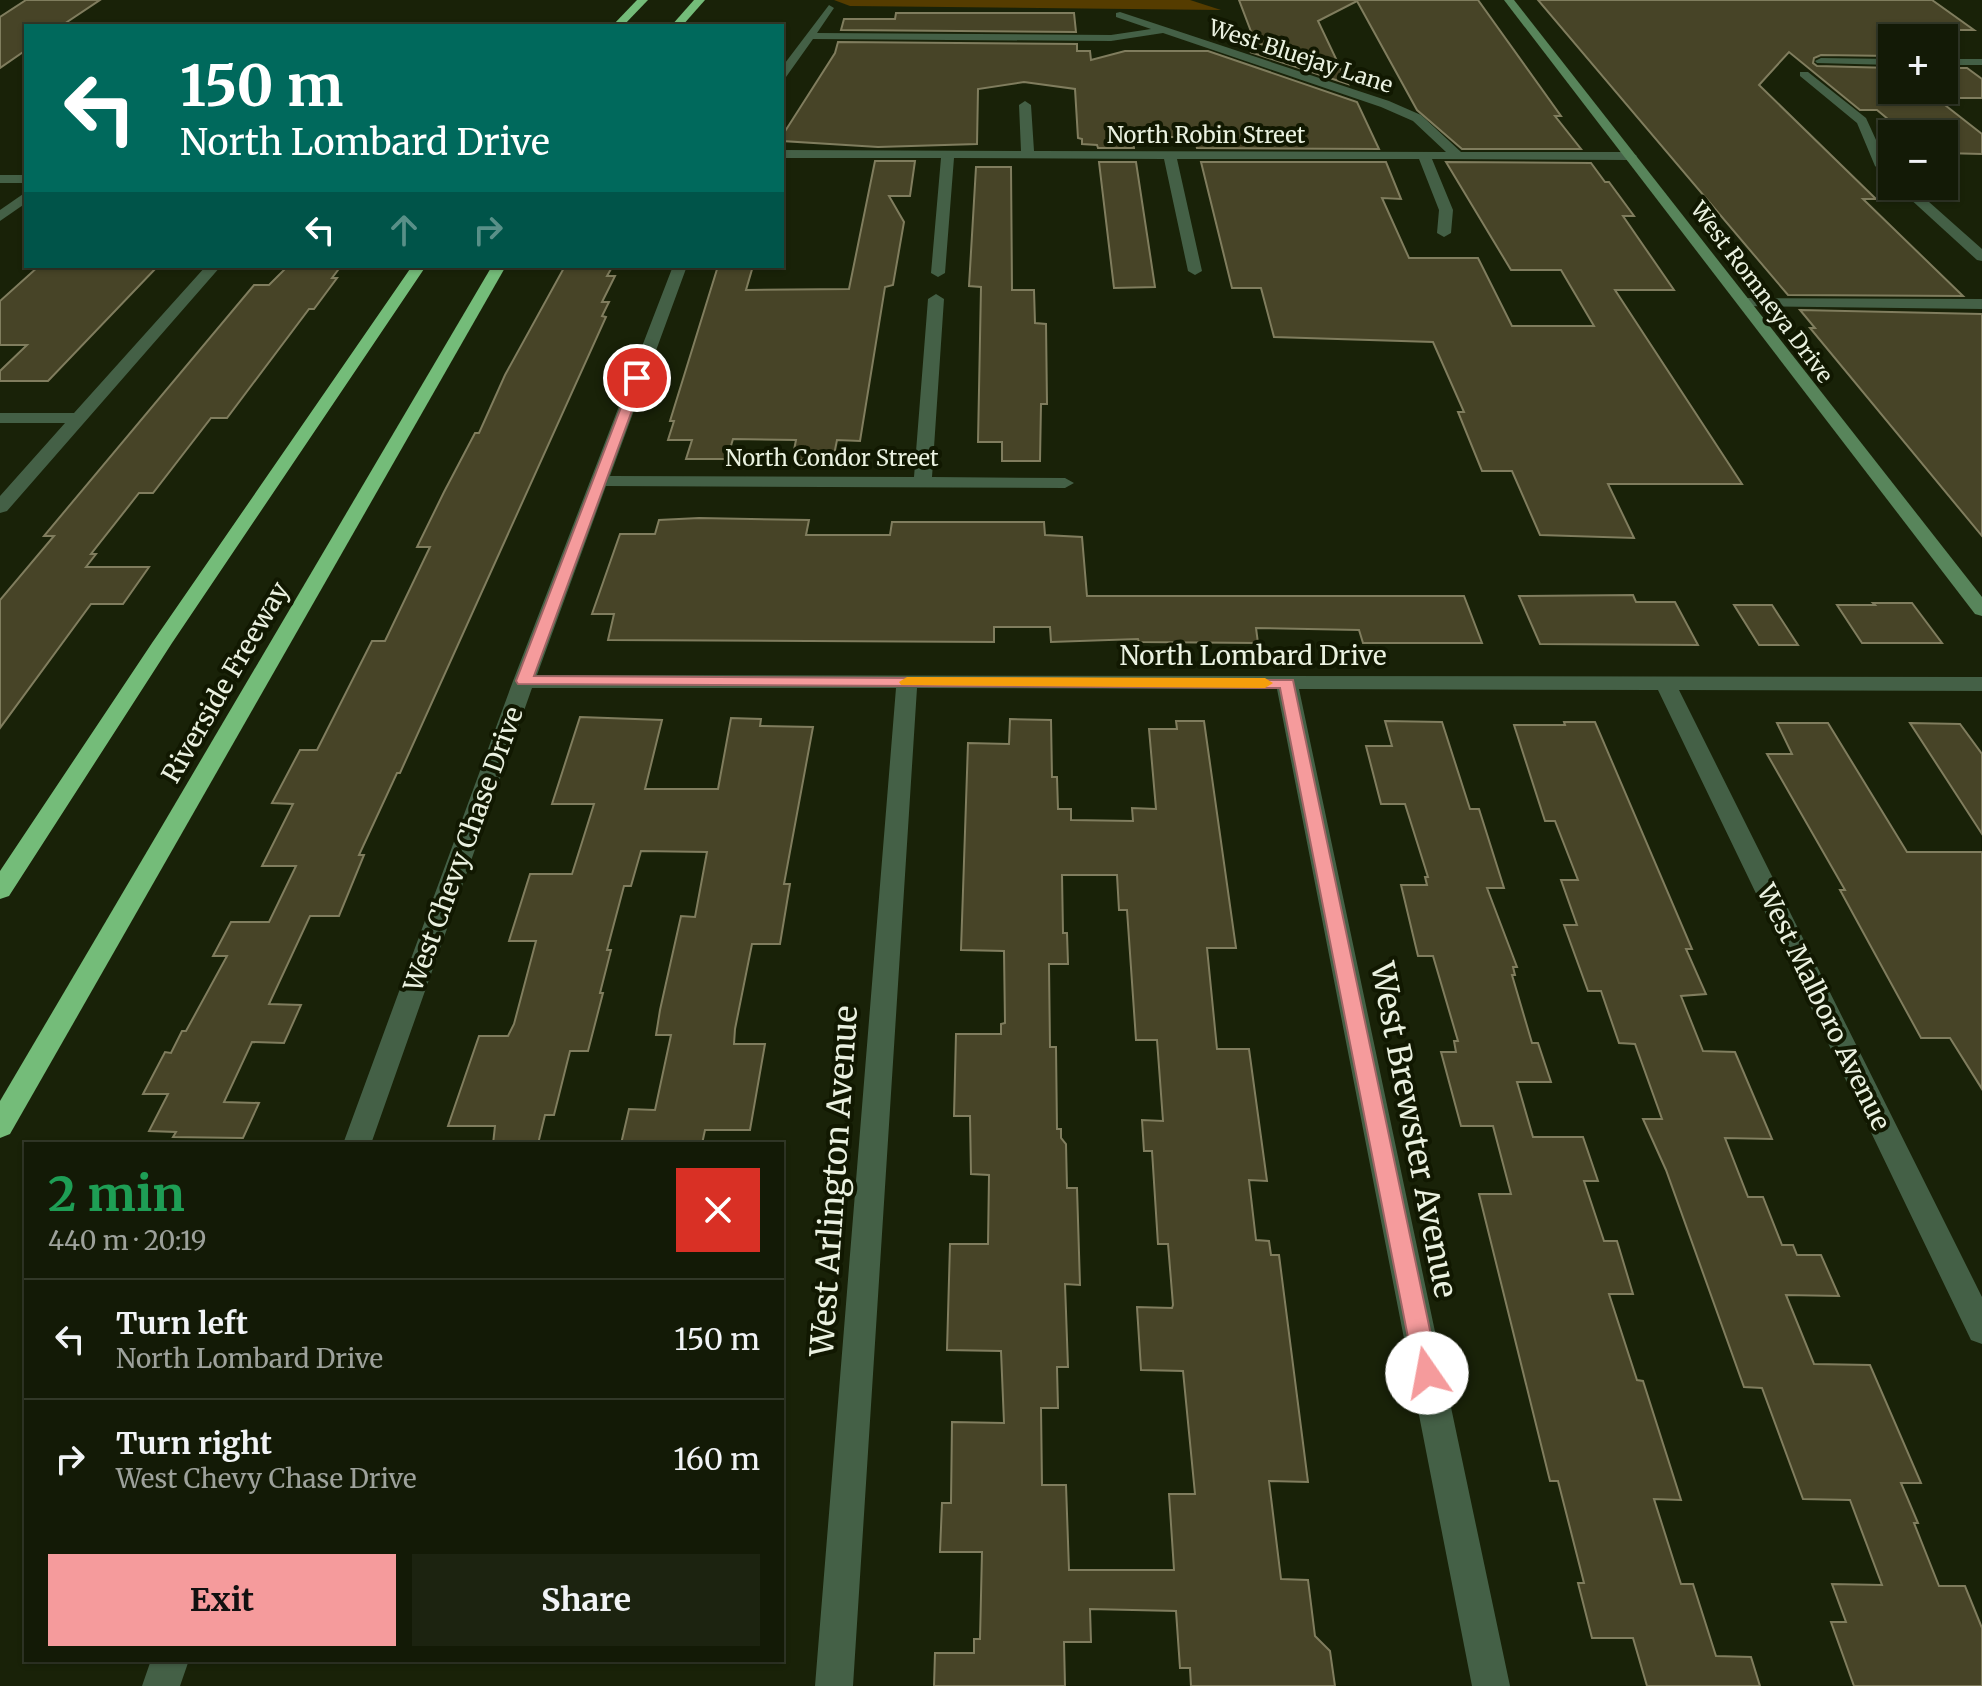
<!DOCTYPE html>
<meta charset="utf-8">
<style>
:root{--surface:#131a06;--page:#1c2310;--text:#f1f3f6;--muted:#9da19b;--line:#323828;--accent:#f59b9c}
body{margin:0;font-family:Merriweather,serif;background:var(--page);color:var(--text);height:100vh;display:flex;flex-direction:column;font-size:30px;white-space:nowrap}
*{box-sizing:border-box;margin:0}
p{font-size:26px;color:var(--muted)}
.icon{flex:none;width:44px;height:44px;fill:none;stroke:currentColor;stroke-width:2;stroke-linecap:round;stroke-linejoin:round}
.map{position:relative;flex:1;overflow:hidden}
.sheet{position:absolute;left:24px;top:1142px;width:760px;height:520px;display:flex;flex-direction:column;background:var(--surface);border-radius:0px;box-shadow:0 2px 6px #0004,0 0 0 2px var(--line)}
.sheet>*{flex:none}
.top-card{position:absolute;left:24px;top:24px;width:760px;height:244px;border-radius:0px;box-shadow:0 2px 6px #0004,0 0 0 2px var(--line);background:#00695c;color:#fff;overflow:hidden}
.fabs{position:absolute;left:1878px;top:24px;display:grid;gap:16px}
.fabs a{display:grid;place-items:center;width:80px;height:80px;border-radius:0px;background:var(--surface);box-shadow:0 2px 6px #0004,0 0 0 2px var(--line);font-size:40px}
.pin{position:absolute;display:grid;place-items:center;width:68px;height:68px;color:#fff;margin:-34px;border:4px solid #fff;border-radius:50%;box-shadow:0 2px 8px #0007}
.me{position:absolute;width:88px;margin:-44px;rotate:348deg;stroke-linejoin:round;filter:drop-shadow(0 0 6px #0008)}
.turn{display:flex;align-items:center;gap:28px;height:168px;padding:0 24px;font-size:36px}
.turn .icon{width:104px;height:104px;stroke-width:2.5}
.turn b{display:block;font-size:56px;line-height:68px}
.lanes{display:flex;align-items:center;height:76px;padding:0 24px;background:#0003;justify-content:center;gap:40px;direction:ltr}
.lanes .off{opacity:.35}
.round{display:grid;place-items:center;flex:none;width:84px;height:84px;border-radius:0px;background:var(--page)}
.summary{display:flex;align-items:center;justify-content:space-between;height:136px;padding:0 24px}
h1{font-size:48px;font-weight:700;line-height:60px;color:#1e9e55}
.cta{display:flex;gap:16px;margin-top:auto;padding:16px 24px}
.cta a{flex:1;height:92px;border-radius:0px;background:var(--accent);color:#111;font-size:32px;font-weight:700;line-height:92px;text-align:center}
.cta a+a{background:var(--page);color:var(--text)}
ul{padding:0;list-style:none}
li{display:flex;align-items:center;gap:24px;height:120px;padding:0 24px;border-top:2px solid var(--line)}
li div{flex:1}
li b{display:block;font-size:30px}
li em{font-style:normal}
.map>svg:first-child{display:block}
</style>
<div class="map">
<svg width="1982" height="1686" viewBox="0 0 1982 1686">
<rect width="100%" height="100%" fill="#192208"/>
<path fill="#553c00" d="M834,0h356l31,10 -371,-4z"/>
<g fill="#474427" stroke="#807d5e" stroke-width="2" fill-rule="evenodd">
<path d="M26,0h74l-39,26h-35v24l-26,18v-51z"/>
<path d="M1239,0h239l83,116h-6l26,33h-119l-45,-39 -60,-109 -39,20 30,63 -98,-32h34l-29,-10z"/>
<path d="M1538,0h394l42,30h-48l11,8h-45v18l-71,-1 -7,3 -1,5 4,3 75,2v22h52v-22h23l15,11v19h-46l46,36v20l-38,-1v-19h-38l-29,-24h-17l-71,-58 -30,33 117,114h-13l100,97 -175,-1z"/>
<path d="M896,13h178l2,19 -235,-2 3,-11h51z"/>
<path d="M838,42l239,2v7h13l1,9 34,-9h83l149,51 22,47 -182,-1 -3,-11h-61l1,11h-36l-1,-3 -15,-1v-5l-4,-1 -3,-49 -51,-7 -46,7 -1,55 -99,3 -96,-6v-5l53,-83z"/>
<path d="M875,161h40l-5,35h-21l15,26 -11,63 -8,2 -25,154 -23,-1 -4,20h-41l4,-20 -63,-1 -6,20h-41l6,-19h-24l6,-19h-4l48,-155h35l-7,24 103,-1z"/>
<path d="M1099,162h37l19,125 -41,1z"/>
<path d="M1201,162h185l15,37 -19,-1 27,60h69l34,68h82l-33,-56h-50l-65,-108 145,1 14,19h4l25,34h-11l51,74h-59l127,194h-134l26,54 -94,-3 -28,-64h-30l-24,-59h6l-31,-70 -159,-5 -13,-49h-29z"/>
<path d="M976,167h35l1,123h22l1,33 11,1 1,80h-6l-1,57h-38v-19h-24l3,-155 -12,-1z"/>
<path d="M39,266h119l-110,115h-48v-10l27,-26h-27v-44z"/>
<path d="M288,266h53l-9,12h5l-23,31h-5l-82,109h-16l-58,75h-14l-48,61h5l-10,13h63l-26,37h-32l-91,124v-128l54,-64h-10l210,-251h15z"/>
<path d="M565,266h43l-2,3h5l-4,7h8l-13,26h7l-7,14 4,1 -206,456h-3l-38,82h5l-25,61h-29l-41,88 32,1 -17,38 -32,-1 -28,60 35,1 -16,35 -70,-1 3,-5 -27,-1 19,-37h-25l22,-42 6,1 11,-22h4l41,-75h-14l18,-34h38l27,-56h-34l31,-62 -21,-1 28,-53h17l55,-109h13l45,-94h-13l27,-55 31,-59h4l26,-58z"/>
<path d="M1800,310l182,4v222l-172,-208h5z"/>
<path d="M699,518l110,2 -3,15h84l2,-13h152l1,13 37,2 5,59h377l18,47h-119l-4,-13 -103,-2 2,15 -119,-1 -1,-3 -87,3 -1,-15h-56v15l-386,-2 6,-26h-22l28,-80h35l4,-14z"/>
<path d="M1633,595l3,7h39l23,43 -158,-1 -21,-48z"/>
<path d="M1873,603h39l30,40h-80l-25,-38h38z"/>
<path d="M1734,605h38l26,40h-39z"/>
<path d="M580,717l82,3 -17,69h73l13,-71 30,1 -1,7 53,1 -29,157h6l-10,60h-28l-17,85 -1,15h31l-15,86h-45l-3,14h-81l8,-35 26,1 16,-75h-15l4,-25 21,-94 14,1 12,-65 -66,-1 -10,35h-7l-17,64h4l-11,43h3l-15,58h-18l-16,64h-9l-7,29h-45l2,-18h-47l31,-90h29l6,-12 22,-83h-27l21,-67h42l22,-70h-42z"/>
<path d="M1010,719l41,1 1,57h5l1,32h13v11l62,1 -1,-13 24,1 -7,-80h28l-1,-8h28l32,227h-29l10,101h32l18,132 -18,-1 7,60 13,1 2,14h8l29,227 -39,-1 12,98 27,1 7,56 15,15 5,35h-144l-1,-18h-10l-4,-57 -86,-2 1,33h-27l1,44h-131l1,-33h39v-14h6l2,-87h-42l2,-49h9l1,-81 52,1 -3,-72 -54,-1 3,-106h38l1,-69 -18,-1 -1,-58h-16l2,-82h45v-10l4,-1 -1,-72 -43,-1 7,-207 41,1zM1062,875h55l2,35h8l9,130h21l6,81 -21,-1 2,31h8l6,93h10l5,61 -1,3 -35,-1 4,63 42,1 12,123h-26l5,76h-105l-3,-85h-24l-1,-77h17l-1,-41h11l-3,-83 15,1 -3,-97h-10l-1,-44 -5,-6v-9h-4l-1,-82h-6l-1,-83h19l-1,-31h-4z"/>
<path d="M1385,721l57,1 28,87h9l25,79h-17l30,79h-4l2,8h-3l20,68h6l13,39h-34l16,55h50l15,44h-14l20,60h13l16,53h-24l28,86 6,1 38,119 -27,-1 27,85h12l23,72 35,1 9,29h-113l-14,-48h-41l-14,-55h6l-26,-102h-8l-71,-287h32l-18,-68h-32l-20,-74h15l-2,-11h4l-25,-85h-15l-17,-71h26l-2,-8h3l-23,-73h-24l-15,-58h26z"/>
<path d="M1564,722h31l97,227h-6l20,45 -25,2 22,55 32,1 37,87 -47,-1 23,59h15l19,48h11l4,10h24l18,41 -53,-1 28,69 56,1 51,118h-20l17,40h-4l25,63h26l17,42v58h-128l-23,-64h15l-14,-38 50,1 -32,-85 -47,-1 -41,-111 -18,-1 -78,-217 -23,-51h19l-27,-75 -16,-1 -18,-52h-13l-24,-66h13l-16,-45h17l-23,-59h-10l-31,-96h51z"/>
<path d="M1777,723h51l79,129h75v237l-32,-51h-29l-81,-148h5l-78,-136h25z"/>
<path d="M1910,723l50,1 22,30v80z"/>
</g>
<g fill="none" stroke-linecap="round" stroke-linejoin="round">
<g fill="#446046" fill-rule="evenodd">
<path d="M829,5l5,3 -17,25 294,2 40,-6 -35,-12v-4l4,-1 269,89 32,14 40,37h170l6,4 -6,4 -199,-1 21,51 -2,23 -7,4 -7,-4 2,-23 -20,-51h-242l25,112 -7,4 -7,-4 -24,-112 -210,-1 -9,115 -7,4 -7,-4 10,-115h-159v-8l239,1 -2,-46 6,-4 6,4 3,46 412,1 -33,-31 -32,-14 -218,-74 -52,8 -298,-2 -27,38 -4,1v-11z"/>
<path d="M1821,58l71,1v6l-75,-2 -2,-2z"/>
<rect x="1944" y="59" width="38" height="6"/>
<path d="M1800,72h8l58,46 21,46 5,5v11l-17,-14 -18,-43 -57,-47z"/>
<rect x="0" y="175" width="26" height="8"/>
<path d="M1896,186h15l71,63v12l-5,-1z"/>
<path d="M26,192v11l-26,18v-11z"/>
<path d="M206,266h15l-214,245 -7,2v-17l65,-73h-65v-10h74z"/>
<path d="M673,266h14l-77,210 304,1 14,-178 8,-5 8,5 -12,178 133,1 9,5 -9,5 -459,-2 -69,189 1445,2v14l-303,-1 303,607v47l-11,-4 -313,-650 -359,-1 211,997h-38l-195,-997 -360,-1 -64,998h-38l81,-998h-364l-161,456h-28l170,-463z"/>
<path d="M1744,298l238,1v10l-243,-3v-6z"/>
<path d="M151,1660h38l-9,26h-38z"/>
</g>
<path fill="#58855b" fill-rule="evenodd" d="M1504,0h10l468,597v19l-7,-2z"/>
<g fill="#74bc79" fill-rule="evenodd">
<path d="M637,0h11l-25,26h-11z"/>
<path d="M694,0h11l-23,26h-11z"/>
<path d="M412,266h14l-254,377 -163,253 -9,3v-28l152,-228z"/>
<path d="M492,266h14l-496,868 -10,4v-37z"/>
</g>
</g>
<path fill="#f59b9c" stroke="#9f6565" stroke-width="2" d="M633,376l11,2 -110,298 759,4 146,693 -3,8 -9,3 -9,-3 -3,-8 -135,-685 -762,-4 -2,-3z"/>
<path fill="#f59e0b" d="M907,677l358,1 8,5 -8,5 -364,-3 -2,-3z"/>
<g text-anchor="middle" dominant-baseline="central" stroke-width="8" stroke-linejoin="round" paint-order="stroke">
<g font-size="22" fill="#eaf1e0" stroke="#111801">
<text transform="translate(1301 56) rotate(18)">West Bluejay Lane</text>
<text x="1206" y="135">North Robin Street</text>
<text transform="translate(1762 292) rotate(53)">West Romneya Drive</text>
<text x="832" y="458">North Condor Street</text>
</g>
<g font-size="26" fill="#eaf1e0" stroke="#111801">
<text x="1253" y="655">North Lombard Drive</text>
<text transform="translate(225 682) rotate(-60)">Riverside Freeway</text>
<text transform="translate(463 849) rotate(-70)">West Chevy Chase Drive</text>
<text transform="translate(1824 1007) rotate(64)">West Malboro Avenue</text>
</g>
<g font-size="32" fill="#eaf1e0" stroke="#111801">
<text transform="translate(1414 1130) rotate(79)">West Brewster Avenue</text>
<text transform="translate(834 1181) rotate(-86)">West Arlington Avenue</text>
</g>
</g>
</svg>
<div class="fabs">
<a>+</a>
<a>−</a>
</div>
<div class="pin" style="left:637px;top:378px;background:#d93025"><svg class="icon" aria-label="arrive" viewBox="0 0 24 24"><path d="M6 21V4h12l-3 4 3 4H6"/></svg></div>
<svg class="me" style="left:1427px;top:1373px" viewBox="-20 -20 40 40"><circle r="19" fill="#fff"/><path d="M0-13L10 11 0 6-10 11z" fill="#f59b9c"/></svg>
<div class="top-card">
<div class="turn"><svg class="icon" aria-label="left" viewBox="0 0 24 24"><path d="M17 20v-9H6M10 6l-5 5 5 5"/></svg><div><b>150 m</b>North Lombard Drive</div></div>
<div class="lanes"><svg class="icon" aria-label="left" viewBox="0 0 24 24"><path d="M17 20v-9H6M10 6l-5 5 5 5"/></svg><svg class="icon off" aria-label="ahead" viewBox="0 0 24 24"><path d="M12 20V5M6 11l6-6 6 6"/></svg><svg class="icon off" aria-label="right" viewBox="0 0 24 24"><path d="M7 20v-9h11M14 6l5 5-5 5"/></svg></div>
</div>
<section class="sheet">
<div class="summary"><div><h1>2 min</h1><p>440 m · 20:19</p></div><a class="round" style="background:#d93025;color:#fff"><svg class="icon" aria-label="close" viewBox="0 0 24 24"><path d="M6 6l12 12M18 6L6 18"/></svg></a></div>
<ul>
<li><svg class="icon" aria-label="left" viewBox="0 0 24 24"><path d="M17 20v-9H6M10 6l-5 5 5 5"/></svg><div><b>Turn left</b><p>North Lombard Drive</p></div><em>150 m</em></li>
<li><svg class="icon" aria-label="right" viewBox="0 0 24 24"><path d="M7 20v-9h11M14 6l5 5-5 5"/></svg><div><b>Turn right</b><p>West Chevy Chase Drive</p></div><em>160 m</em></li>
</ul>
<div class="cta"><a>Exit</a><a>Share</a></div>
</section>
</div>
